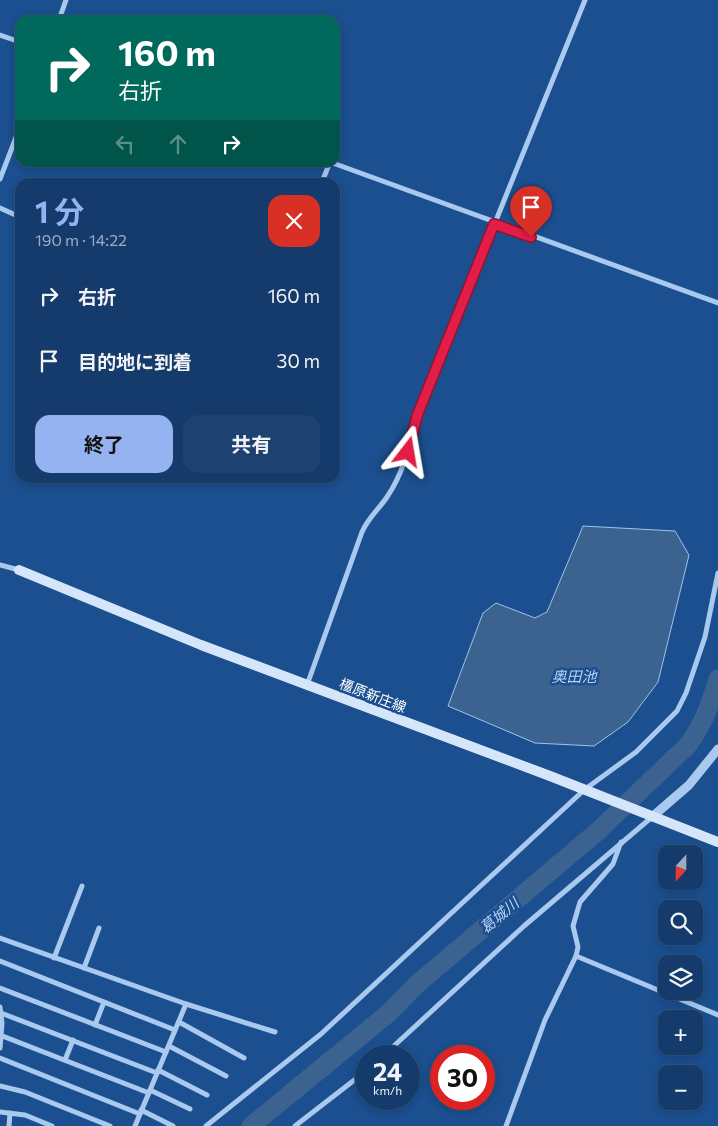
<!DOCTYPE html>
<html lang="ja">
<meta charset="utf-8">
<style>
:root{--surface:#143b6b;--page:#1d4271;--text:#f1f3f6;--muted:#9dadc1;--line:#33557e;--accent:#95b2f1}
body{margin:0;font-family:Commissioner,"Noto Sans JP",sans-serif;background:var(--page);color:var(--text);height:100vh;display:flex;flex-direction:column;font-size:19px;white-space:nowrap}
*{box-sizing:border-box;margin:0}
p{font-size:16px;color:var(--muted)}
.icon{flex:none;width:28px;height:28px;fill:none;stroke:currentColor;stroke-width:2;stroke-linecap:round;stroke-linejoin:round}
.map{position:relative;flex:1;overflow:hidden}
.details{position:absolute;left:15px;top:178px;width:325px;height:305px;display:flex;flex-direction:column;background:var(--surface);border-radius:15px;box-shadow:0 2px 8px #0003,0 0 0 1px var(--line)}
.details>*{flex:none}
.guide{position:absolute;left:15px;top:15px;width:325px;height:152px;border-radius:15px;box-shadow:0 2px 8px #0003,0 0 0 1px var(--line);background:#00695c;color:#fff;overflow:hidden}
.needle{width:32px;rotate:201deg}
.buttons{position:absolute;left:658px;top:845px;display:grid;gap:10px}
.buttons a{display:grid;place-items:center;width:45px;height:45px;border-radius:10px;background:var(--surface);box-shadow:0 2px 8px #0003,0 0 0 1px var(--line);font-size:25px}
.speed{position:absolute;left:355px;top:1045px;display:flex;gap:10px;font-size:25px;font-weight:700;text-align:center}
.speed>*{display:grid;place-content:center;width:65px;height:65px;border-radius:50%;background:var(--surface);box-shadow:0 2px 8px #0003,0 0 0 1px var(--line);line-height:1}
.speed small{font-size:12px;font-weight:400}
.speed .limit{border:8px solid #d22;background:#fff;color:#111}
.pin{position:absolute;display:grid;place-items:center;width:42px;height:42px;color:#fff;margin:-51px -21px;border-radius:50% 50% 50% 0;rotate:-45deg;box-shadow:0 0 5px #0007}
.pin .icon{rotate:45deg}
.me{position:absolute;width:55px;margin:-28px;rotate:14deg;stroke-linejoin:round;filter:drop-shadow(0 0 4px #0008)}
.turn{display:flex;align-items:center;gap:18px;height:105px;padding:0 20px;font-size:22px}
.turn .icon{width:65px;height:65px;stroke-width:2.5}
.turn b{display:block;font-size:35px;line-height:42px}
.lanes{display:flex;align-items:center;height:48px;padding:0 20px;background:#0003;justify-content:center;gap:25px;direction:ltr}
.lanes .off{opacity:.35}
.round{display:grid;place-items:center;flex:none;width:52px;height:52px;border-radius:15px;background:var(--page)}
.overview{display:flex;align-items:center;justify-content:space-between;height:85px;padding:0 20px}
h1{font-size:30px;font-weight:700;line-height:38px;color:var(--accent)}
.primary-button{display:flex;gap:10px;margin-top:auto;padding:10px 20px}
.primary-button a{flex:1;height:58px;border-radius:15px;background:var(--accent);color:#111;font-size:20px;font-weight:700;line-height:58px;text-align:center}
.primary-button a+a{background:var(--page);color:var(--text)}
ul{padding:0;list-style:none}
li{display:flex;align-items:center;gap:15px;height:65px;padding:0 20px}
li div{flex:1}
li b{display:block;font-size:19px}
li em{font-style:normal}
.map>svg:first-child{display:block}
</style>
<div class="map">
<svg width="718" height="1126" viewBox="0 0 718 1126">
<rect width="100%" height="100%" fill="#1b4f8f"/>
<path fill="#3c6290" stroke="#9cc4f0" d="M583,526l92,5 14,24 -31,127 -30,40 -34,24 -59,-3 -87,-37 35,-93 13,-10 39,15 12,-6z"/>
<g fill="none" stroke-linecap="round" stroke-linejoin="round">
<path stroke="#3c6290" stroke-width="19" d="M251,1126l139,-114 26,-27 182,-154 90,-86c16,-22 22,-40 30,-66"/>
<g stroke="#a9c9ee" stroke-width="5">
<path d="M59,20l7,-20"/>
<path d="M0,35l20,7"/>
<path d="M330,162l388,141"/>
<path d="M0,179l20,-52"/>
<path d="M322,182l8,-20"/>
<path d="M0,208l20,9"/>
<path d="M0,565l19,5"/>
<path d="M307,685l55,-153c6,-14 17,-23 25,-35 17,-25 23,-53 30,-81l168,-416"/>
<path d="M0,938l186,66 89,28"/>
<path d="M576,956l142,59"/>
<path d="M54,958l28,-72"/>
<path d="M0,961l175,69"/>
<path d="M84,968l15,-40"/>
<path d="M0,988l166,64"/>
<path d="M0,1007l2,16 -2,25"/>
<path d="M1,1013l156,60"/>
<path d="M179,1022l65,36"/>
<path d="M95,1025l9,-23"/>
<path d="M0,1035l149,58"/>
<path d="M169,1046l57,30"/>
<path d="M383,1056l141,-130 128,-109"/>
<path d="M0,1058l140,56"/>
<path d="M65,1060l8,-20"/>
<path d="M158,1070l49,25"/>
<path d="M0,1086l25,6 85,34"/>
<path d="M150,1090l40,19"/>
<path d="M141,1110l32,16"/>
<path d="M0,1112l25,3 27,11"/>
<path d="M9,1126l1,-13"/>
<path d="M135,1126l51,-122"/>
<path d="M206,1126l115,-92 263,-244 52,-38 41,-41 9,-18 19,-56 13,-64"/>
<path d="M295,1126l71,-55"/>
<path d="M506,1126l39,-106 31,-64 2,-9 -5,-21 7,-24 33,-38 8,-22"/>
</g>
<path stroke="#a9c9ee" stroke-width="9" d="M652,817l37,-32 29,-36"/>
<path stroke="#d6e6fa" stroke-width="10" d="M19,570l182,75 349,131 168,66"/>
</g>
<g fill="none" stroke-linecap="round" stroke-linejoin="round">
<defs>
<path id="route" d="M408,452l9,-36 77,-192 37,13"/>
</defs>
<use href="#route" stroke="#92132f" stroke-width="12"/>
<use href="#route" stroke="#e11d48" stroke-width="9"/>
</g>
<g text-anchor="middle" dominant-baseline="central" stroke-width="5" stroke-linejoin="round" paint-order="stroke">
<g font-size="14" fill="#fff" stroke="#1b4f8f">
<text transform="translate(373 695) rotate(21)">橿原新庄線</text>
</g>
<g font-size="15" font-style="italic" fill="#b5d3f5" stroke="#1b4f8f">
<text x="574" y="676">奥田池</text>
<text transform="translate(499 915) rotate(-40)">葛城川</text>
</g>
</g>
</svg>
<div class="buttons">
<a><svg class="needle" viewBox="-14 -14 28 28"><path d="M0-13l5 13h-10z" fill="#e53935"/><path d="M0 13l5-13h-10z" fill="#9dadc1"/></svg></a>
<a><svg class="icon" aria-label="search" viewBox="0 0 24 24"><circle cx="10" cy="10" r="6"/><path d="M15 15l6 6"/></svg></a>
<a><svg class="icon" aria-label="layers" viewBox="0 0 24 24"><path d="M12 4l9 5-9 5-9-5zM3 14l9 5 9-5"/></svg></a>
<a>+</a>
<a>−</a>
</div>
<div class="speed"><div>24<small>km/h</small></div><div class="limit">30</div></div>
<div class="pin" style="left:531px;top:237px;background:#d93025"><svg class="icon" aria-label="arrive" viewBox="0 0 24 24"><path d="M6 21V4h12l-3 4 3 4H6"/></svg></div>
<svg class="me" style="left:408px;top:452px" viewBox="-20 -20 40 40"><path d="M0-17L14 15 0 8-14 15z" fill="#e11d48" stroke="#fff" stroke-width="4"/></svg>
<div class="guide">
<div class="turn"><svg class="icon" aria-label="right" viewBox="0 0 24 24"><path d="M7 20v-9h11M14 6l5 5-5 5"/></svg><div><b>160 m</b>右折</div></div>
<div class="lanes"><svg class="icon off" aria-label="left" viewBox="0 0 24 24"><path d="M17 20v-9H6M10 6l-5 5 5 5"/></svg><svg class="icon off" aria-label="ahead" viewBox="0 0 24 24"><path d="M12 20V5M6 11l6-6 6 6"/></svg><svg class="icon" aria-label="right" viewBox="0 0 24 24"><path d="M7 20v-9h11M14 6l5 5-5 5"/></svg></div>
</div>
<section class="details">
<div class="overview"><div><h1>1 分</h1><p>190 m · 14:22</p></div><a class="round" style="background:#d93025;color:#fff"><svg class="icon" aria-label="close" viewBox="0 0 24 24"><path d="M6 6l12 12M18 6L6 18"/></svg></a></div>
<ul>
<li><svg class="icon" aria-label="right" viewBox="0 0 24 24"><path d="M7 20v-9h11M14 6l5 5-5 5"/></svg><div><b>右折</b></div><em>160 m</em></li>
<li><svg class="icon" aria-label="arrive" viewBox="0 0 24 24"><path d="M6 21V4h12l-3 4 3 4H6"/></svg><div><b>目的地に到着</b></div><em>30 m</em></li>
</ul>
<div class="primary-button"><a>終了</a><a>共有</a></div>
</section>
</div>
